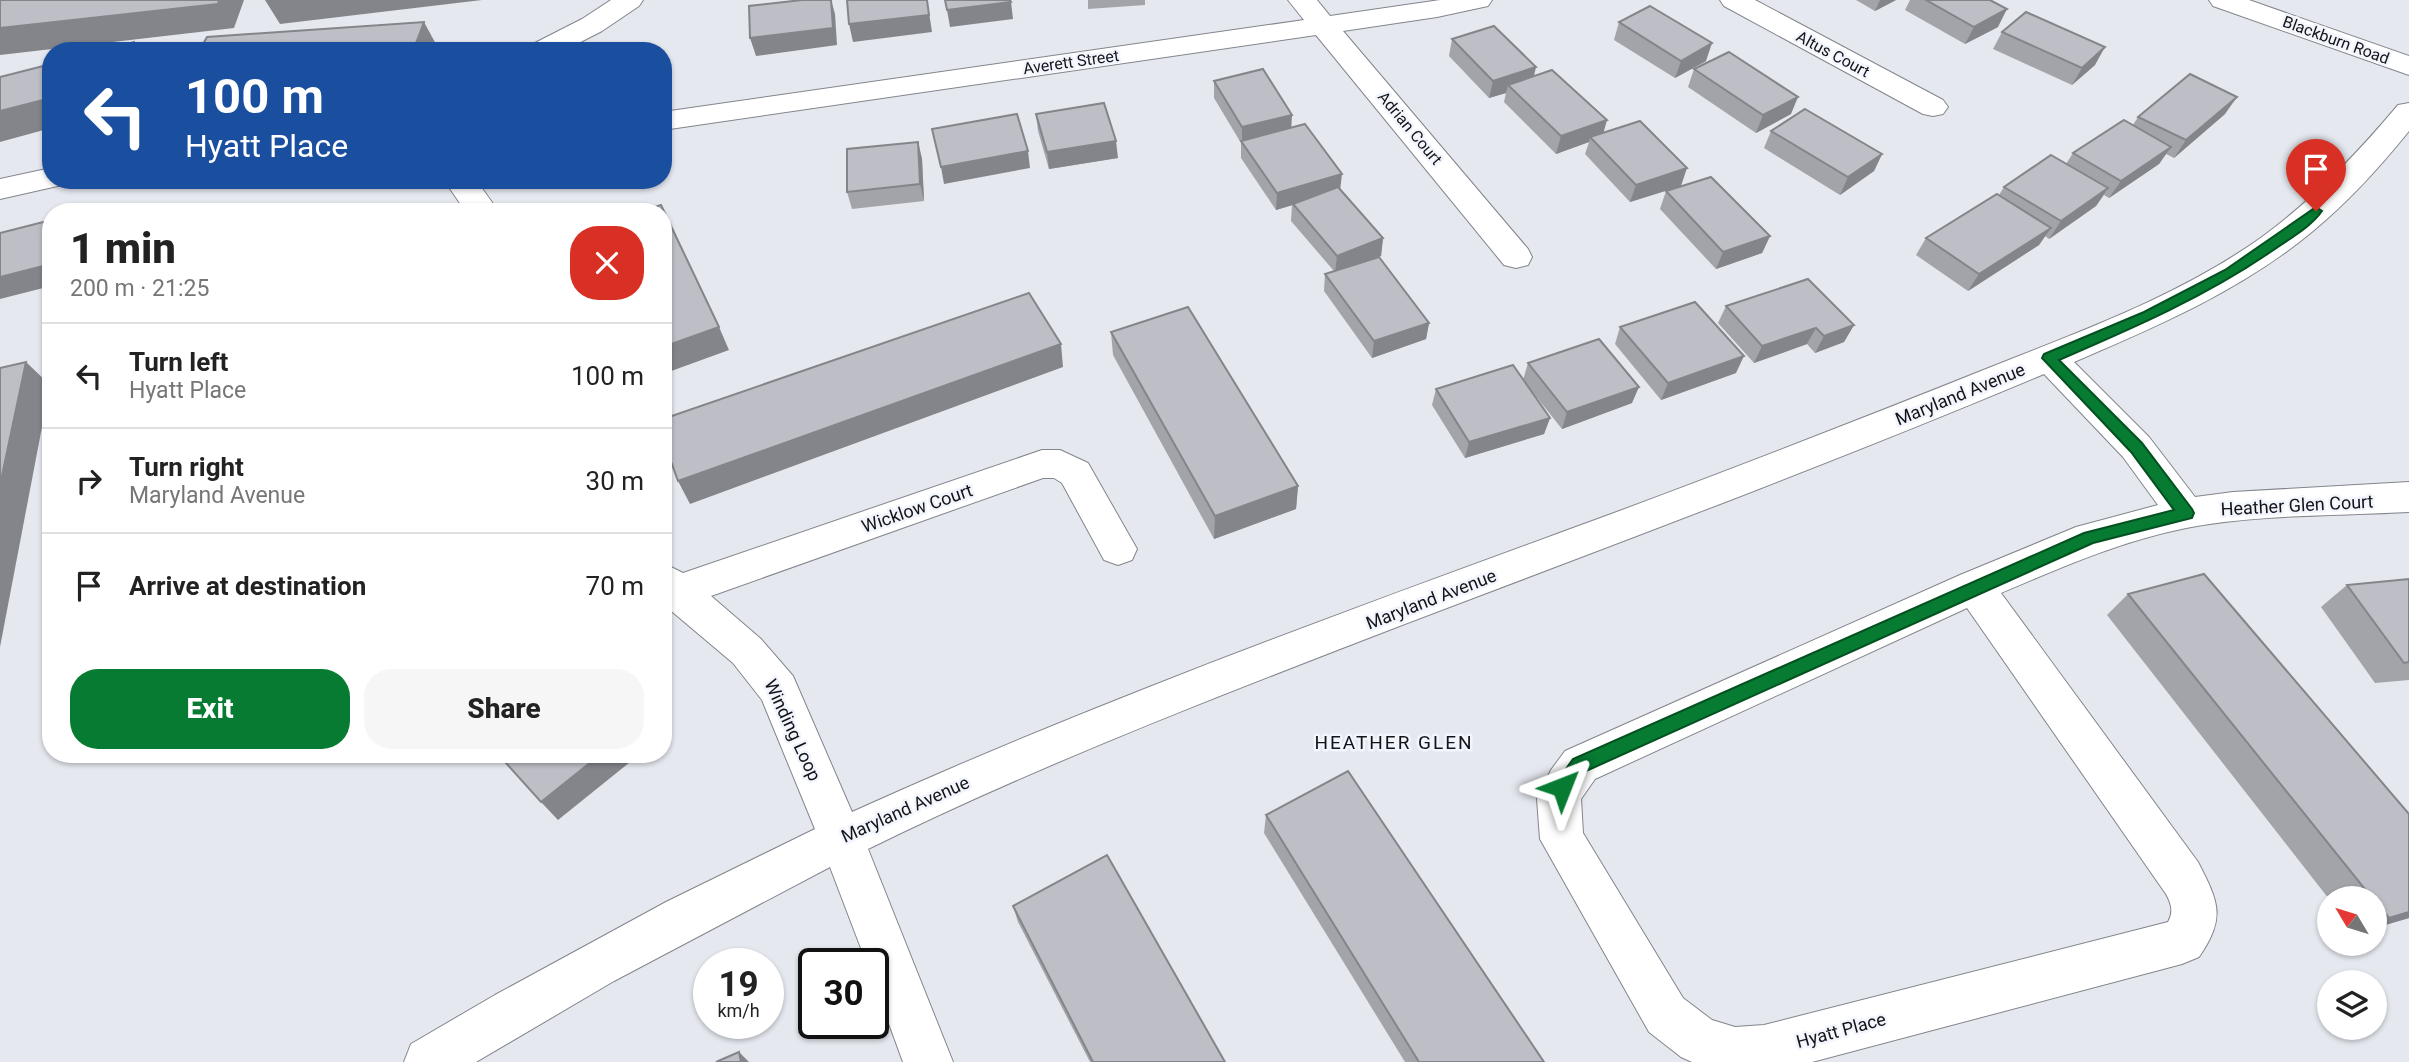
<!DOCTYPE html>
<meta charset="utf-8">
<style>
:root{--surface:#fff;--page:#f6f6f6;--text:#222;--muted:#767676;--line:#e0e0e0;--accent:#067b31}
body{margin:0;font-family:Roboto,sans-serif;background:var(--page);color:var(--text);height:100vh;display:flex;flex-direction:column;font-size:26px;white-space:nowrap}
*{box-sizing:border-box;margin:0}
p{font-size:23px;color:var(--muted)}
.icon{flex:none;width:38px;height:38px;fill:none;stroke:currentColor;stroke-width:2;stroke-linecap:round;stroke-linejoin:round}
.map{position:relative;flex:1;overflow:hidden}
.sheet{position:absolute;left:42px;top:203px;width:630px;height:560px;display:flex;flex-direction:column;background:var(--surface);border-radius:28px;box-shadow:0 2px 5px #0004}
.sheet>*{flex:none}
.hud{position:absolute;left:42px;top:42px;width:630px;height:147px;border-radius:28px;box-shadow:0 2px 5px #0004;background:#1a4fa0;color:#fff;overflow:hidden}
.needle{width:46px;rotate:308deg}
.tools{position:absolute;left:2317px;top:886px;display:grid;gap:14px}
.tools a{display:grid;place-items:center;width:70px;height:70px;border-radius:50%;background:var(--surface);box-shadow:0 2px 5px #0004;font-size:35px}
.speed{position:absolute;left:693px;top:948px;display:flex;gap:14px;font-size:35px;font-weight:700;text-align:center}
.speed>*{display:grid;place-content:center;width:91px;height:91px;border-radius:50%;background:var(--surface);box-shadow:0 2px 5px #0004;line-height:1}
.speed small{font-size:18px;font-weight:400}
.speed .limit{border:4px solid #111;border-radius:10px;background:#fff;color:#111}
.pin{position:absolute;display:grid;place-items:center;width:60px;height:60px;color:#fff;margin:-72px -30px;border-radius:50% 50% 50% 0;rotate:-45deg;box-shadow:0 0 7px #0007}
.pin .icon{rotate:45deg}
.me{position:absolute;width:77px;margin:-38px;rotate:45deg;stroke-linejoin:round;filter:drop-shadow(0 0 5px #0008)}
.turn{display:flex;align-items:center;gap:24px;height:147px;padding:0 28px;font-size:32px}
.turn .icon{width:91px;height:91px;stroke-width:2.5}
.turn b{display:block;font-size:49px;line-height:60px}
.round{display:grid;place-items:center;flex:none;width:74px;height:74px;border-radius:28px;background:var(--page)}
.head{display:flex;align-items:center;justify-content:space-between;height:119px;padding:0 28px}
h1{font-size:42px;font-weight:800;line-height:52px}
.action{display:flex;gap:14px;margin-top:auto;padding:14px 28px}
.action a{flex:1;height:80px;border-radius:28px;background:var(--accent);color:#fff;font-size:28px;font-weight:800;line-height:80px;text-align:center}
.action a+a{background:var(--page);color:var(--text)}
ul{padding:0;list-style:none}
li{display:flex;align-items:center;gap:21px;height:105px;padding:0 28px;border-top:2px solid var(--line)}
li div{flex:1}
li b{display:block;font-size:26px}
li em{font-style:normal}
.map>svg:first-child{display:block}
</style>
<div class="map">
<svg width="2409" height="1062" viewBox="0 0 2409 1062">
<rect width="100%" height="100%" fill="#e5e8ef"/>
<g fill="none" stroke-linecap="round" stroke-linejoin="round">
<defs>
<g id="minor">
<path d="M611,0h32l-4,6 -37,25 -39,20h-36l4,-6 51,-26z"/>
<path d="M1288,0h29l13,16 110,-16h52l-4,6 -51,11 -94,14 185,218 4,8 -4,8 -12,3 -12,-3 -188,-230 -653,95v-18l641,-92z"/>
<path d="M1720,0h35l188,100 5,7 -5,7 -10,2 -10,-2 -199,-108z"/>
<path d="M2209,0h40l160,56v19l-196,-69z"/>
<path d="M2409,103v28c-29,36 -61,71 -96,100 -71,59 -155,95 -239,131l75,75 46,60 38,-5 176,-10v30c-73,4 -150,2 -223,16 -65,13 -124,39 -185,65l197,269c21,41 28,55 1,95l-17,7 -370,98h-120l-11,-5 -32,-25 -109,-193 -3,-40 14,-29 14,-19 395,-176 116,-48 82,-22 -35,-48 -79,-83c-214,90 -431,171 -647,253 -179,69 -358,138 -529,222l85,213h-50l-30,-82v-16h-6l-37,-97 -216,114 -138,81h-72l7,-18 84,-49 171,-93 149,-73 -53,-129 -29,-37 -70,-59v-41l20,10 359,-123h18l28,13 49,86 -5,11 -14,5 -14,-5 -42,-77 -8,-5h-11l-332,118 50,43 32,37 59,136c249,-113 506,-205 762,-299 126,-47 252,-96 377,-146 93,-37 190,-72 271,-130 52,-38 95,-83 136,-132zM1967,608l199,286c5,9 8,18 2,28l-404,103 -29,2 -23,-7 -29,-22 -100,-165 -2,-34 14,-20z"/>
<path d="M51,168v12h14l-3,5 -62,14v-20z"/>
<path d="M444,180h32l23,32h-33z"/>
</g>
</defs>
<use href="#minor" stroke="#82858c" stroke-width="2"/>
<use href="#minor" fill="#fff" fill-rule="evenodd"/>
</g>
<g fill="#a3a3aa">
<path d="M1088,0h57v5l-57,4z"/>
<path d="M1856,0h40l-21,11z"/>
<path d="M1910,0h80l8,27 -33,17 -60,-34z"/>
<path d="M1619,22l87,39 -31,17 -61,-38z"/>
<path d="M2002,32l93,33 -23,20 -79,-36z"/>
<path d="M1452,39l82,37 69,57 78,53 -51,16 -45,-48 4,-12 -33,12 -52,-52 2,-9 -17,5 -40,-42z"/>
<path d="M1694,69l97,45 -35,19 -68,-46z"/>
<path d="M1214,81l77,46 49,64 43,47 -2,18 -6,2 54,65 -3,16 -54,19 -48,-67 1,-17 9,-3 -43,-50 1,-16 -16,5 -35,-52v-15l-27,-45z"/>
<path d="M1036,114l82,44 -69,11 -11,-38z"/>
<path d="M2225,114l-51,44 -8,-4 -7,10 -50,34 -5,-3 -8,11 -47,33 -4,-3 -6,9 -71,46 -52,-36 10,-17 73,-43 5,-8 62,-23 7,-11 60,-28 5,-8z"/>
<path d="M1771,131l111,23 -8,17 -34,24 -76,-47z"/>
<path d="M918,142l4,17 2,42 -72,8 -5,-17z"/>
<path d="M1666,191l104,45 -8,17 -46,16 -56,-60z"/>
<path d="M1726,306l128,19 -10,17 -29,11 -8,-9 -53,19 -36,-40z"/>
<path d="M1620,327l116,46 -75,27 -46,-56z"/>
<path d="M1111,332l187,154 -2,23 -82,30 -101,-184z"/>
<path d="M1528,363l104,40 -70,26 -39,-49 27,38 -6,16 -79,24 -33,-53 4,-16 87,-9z"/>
<path d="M2409,579v101l-34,3 -54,-76 26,-22z"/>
<path d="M2128,594l281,324 -34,10v-30h-46v1l-222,-284z"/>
<path d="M1266,815l278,247h-139l-141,-229z"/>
<path d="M1013,906l212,156h-135l-72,-140z"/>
</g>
<g fill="#84858b">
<path d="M219,0h25l-10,28 -234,27v-27z"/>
<path d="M265,0h217l-202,24z"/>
<path d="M831,0l4,14 2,31 -81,11 -6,-18z"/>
<path d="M927,0l5,32 -79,10 -4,-18z"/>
<path d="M1880,0h16l-21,11z"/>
<path d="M1011,2l2,17 -63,8 -3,-17z"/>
<path d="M2007,9l-9,18 -33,17 9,-17z"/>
<path d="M424,22l13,24 -2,5h-22z"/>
<path d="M134,42l6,9h-5z"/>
<path d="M1712,43l-6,18 -31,17 6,-17z"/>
<path d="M2105,47l-10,18 -23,20 10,-17z"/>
<path d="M1536,67l-4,18h-24l-2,8 -17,5 4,-17z"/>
<path d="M1798,97l-7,17 -35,19 7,-18z"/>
<path d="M2237,97l-12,17 -51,44 12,-18z"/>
<path d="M51,98v30l-51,14v-31z"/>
<path d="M1292,115l-1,17 -49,10v-15z"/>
<path d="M1607,120l-5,18 -12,-1 -1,5 -33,12 5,-18z"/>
<path d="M1116,141l2,17 -69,11 -2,-17z"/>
<path d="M918,142l4,17 2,42 -4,-17z"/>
<path d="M2171,147l-12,17 -50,34 12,-17z"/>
<path d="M1028,151l2,17 -86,16 -3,-17z"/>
<path d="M1882,154l-8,17 -34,24 8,-18z"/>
<path d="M1687,168l-6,18 -51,16 6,-17z"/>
<path d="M1342,174l-2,17 -64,19 1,-17z"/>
<path d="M2108,188l-12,18 -47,33 12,-18z"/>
<path d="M2051,228l-12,17 -71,46 11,-17z"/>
<path d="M1770,236l-8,17 -46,16 7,-17z"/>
<path d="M1383,238l-2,18 -46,17 2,-17z"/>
<path d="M51,264v22l-51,13v-22z"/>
<path d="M1429,323l-3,16 -54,19 2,-17z"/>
<path d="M1854,325l-10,17 -29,11 9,-17z"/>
<path d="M719,327l10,23 -66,24v-27z"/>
<path d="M1816,328l-9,16 -53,19 8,-17z"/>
<path d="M1061,344l2,23 -373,137 -12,-23z"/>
<path d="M1744,356l-8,17 -75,27 7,-17z"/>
<path d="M26,362l24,23 -50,262v-162z"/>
<path d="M1639,387l-7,16 -70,26 5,-17z"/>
<path d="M1550,418l-6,16 -79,24 4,-16z"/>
<path d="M1298,486l-2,23 -82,30 1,-23z"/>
<path d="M601,754h39l-82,66 -17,-18z"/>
<path d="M2409,912v6l-34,10v-3l14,-7z"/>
<path d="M739,1052l10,10h-8z"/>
</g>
<g fill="#bdbec6" stroke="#84858b" stroke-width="2">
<path d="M0,0h219l-1,4 -218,24z"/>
<path d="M802,0h29l2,28 -83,10 -1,-32z"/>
<path d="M847,0h80l2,15 -80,9z"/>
<path d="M945,0h65l1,2 -64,8z"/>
<path d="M1926,0h64l17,9 -33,18z"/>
<path d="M1650,6l62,37 -31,18 -62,-39z"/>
<path d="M2026,12l79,35 -23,21 -80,-36z"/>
<path d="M424,22l-11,29h-214l8,-14z"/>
<path d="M1494,26l42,41 -43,14 -41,-42z"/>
<path d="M134,42l1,9h-34z"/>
<path d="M1729,52l69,45 -35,18 -69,-46z"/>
<path d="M51,64v34l-51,13v-34z"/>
<path d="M1263,69l29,46 -50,12 -28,-46z"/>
<path d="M1552,70l55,50 -46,16 -53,-51z"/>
<path d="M2190,74l47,23 -51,43 -48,-23z"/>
<path d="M1104,103l12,38 -69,11 -11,-38z"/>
<path d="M1805,109l77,45 -34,23 -77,-46z"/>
<path d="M1017,114l11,37 -87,16 -9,-38z"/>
<path d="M2124,120l47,27 -50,34 -48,-28z"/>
<path d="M1640,121l47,47 -51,17 -46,-48z"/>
<path d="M1305,124l37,50 -65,19 -36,-52z"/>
<path d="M918,142l2,42 -73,8v-43z"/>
<path d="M2051,155l57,33 -47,33 -57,-34z"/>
<path d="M1711,177l59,59 -47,16 -57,-61z"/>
<path d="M1338,187l45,51 -46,18 -44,-52z"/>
<path d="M1997,194l54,34 -72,46 -53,-36z"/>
<path d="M203,205l62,7h-68z"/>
<path d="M661,205l58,122 -56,20v-135h-24z"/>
<path d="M104,207v5h-20z"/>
<path d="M51,220v44l-51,13v-44z"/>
<path d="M1379,257l50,66 -55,18 -49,-67z"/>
<path d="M1808,279l46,46 -30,11 -8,-8 -54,18 -36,-40z"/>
<path d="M1029,293l32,51 -383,137 -15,-42v-20z"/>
<path d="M1695,302l49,54 -76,27 -48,-56z"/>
<path d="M1188,307l110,179 -83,30 -104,-184z"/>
<path d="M1599,339l40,48 -72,25 -39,-49z"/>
<path d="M26,362l-26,123v-117z"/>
<path d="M1513,365l37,53 -81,24 -33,-53z"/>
<path d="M2204,574l205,240v98l-20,6 -14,-17v-3h-3l-244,-304z"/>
<path d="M2409,579v83l-5,1 -57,-78z"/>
<path d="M498,754h103l-60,48z"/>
<path d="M1348,771l196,291h-125l-153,-247z"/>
<path d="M1107,855l118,207h-132l-80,-156z"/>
<path d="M739,1052l2,10h-25z"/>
</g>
<path fill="#067b31" stroke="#045020" stroke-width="2" d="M2316,207l6,4c-12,17 -33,28 -50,40 -67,46 -139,77 -213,109l83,83 50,66 2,4 -2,5 -99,25 -507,228 -18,22 -6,2 -7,-2 -2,-6 20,-28 511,-226 90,-23 -43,-58 -89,-94 2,-4 100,-42 81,-42z"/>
<g text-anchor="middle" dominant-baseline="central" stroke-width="5" stroke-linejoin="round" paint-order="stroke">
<g font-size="16" fill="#131417" stroke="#f2f5fd">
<text transform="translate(2336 40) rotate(20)">Blackburn Road</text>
<text transform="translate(1833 54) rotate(28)">Altus Court</text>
<text transform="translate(1071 62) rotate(-8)">Averett Street</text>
<text transform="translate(1410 128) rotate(50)">Adrian Court</text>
</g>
<g font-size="18" fill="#131417" stroke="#f2f5fd">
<text transform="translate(1960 394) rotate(-22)">Maryland Avenue</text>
<text transform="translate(2297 505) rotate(-3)">Heather Glen Court</text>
<text transform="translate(917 508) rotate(-19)">Wicklow Court</text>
<text transform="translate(1431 599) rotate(-21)">Maryland Avenue</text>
<text transform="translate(793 730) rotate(65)">Winding Loop</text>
<text transform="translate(905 809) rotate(-24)">Maryland Avenue</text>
<text transform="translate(1841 1030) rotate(-15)">Hyatt Place</text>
</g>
<g font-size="19" letter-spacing="2" fill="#131417" stroke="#f2f5fd">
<text x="1394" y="742">HEATHER GLEN</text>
</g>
</g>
</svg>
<div class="tools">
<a><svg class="needle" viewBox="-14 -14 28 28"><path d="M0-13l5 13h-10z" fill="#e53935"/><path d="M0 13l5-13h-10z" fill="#767676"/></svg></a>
<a><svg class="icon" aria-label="layers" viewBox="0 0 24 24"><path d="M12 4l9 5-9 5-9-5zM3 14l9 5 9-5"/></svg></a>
</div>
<div class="speed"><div>19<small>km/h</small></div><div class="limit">30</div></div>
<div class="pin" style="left:2316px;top:211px;background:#d93025"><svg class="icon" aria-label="arrive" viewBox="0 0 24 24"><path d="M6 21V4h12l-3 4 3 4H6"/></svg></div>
<svg class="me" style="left:1562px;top:787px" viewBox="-20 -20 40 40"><path d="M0-17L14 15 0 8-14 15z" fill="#067b31" stroke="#fff" stroke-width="4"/></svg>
<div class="hud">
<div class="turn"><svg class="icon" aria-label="left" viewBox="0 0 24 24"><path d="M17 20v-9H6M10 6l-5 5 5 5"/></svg><div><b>100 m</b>Hyatt Place</div></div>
</div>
<section class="sheet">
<div class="head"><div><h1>1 min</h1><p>200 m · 21:25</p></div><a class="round" style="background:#d93025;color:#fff"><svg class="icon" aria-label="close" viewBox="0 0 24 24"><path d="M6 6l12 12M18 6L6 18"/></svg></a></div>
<ul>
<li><svg class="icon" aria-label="left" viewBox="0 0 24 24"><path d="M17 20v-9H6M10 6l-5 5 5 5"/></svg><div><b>Turn left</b><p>Hyatt Place</p></div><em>100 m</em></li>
<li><svg class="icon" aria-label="right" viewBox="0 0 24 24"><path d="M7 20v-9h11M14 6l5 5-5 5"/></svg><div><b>Turn right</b><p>Maryland Avenue</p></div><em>30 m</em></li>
<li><svg class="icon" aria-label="arrive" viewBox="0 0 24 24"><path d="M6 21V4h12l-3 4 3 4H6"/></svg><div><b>Arrive at destination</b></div><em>70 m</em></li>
</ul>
<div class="action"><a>Exit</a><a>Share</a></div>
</section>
</div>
